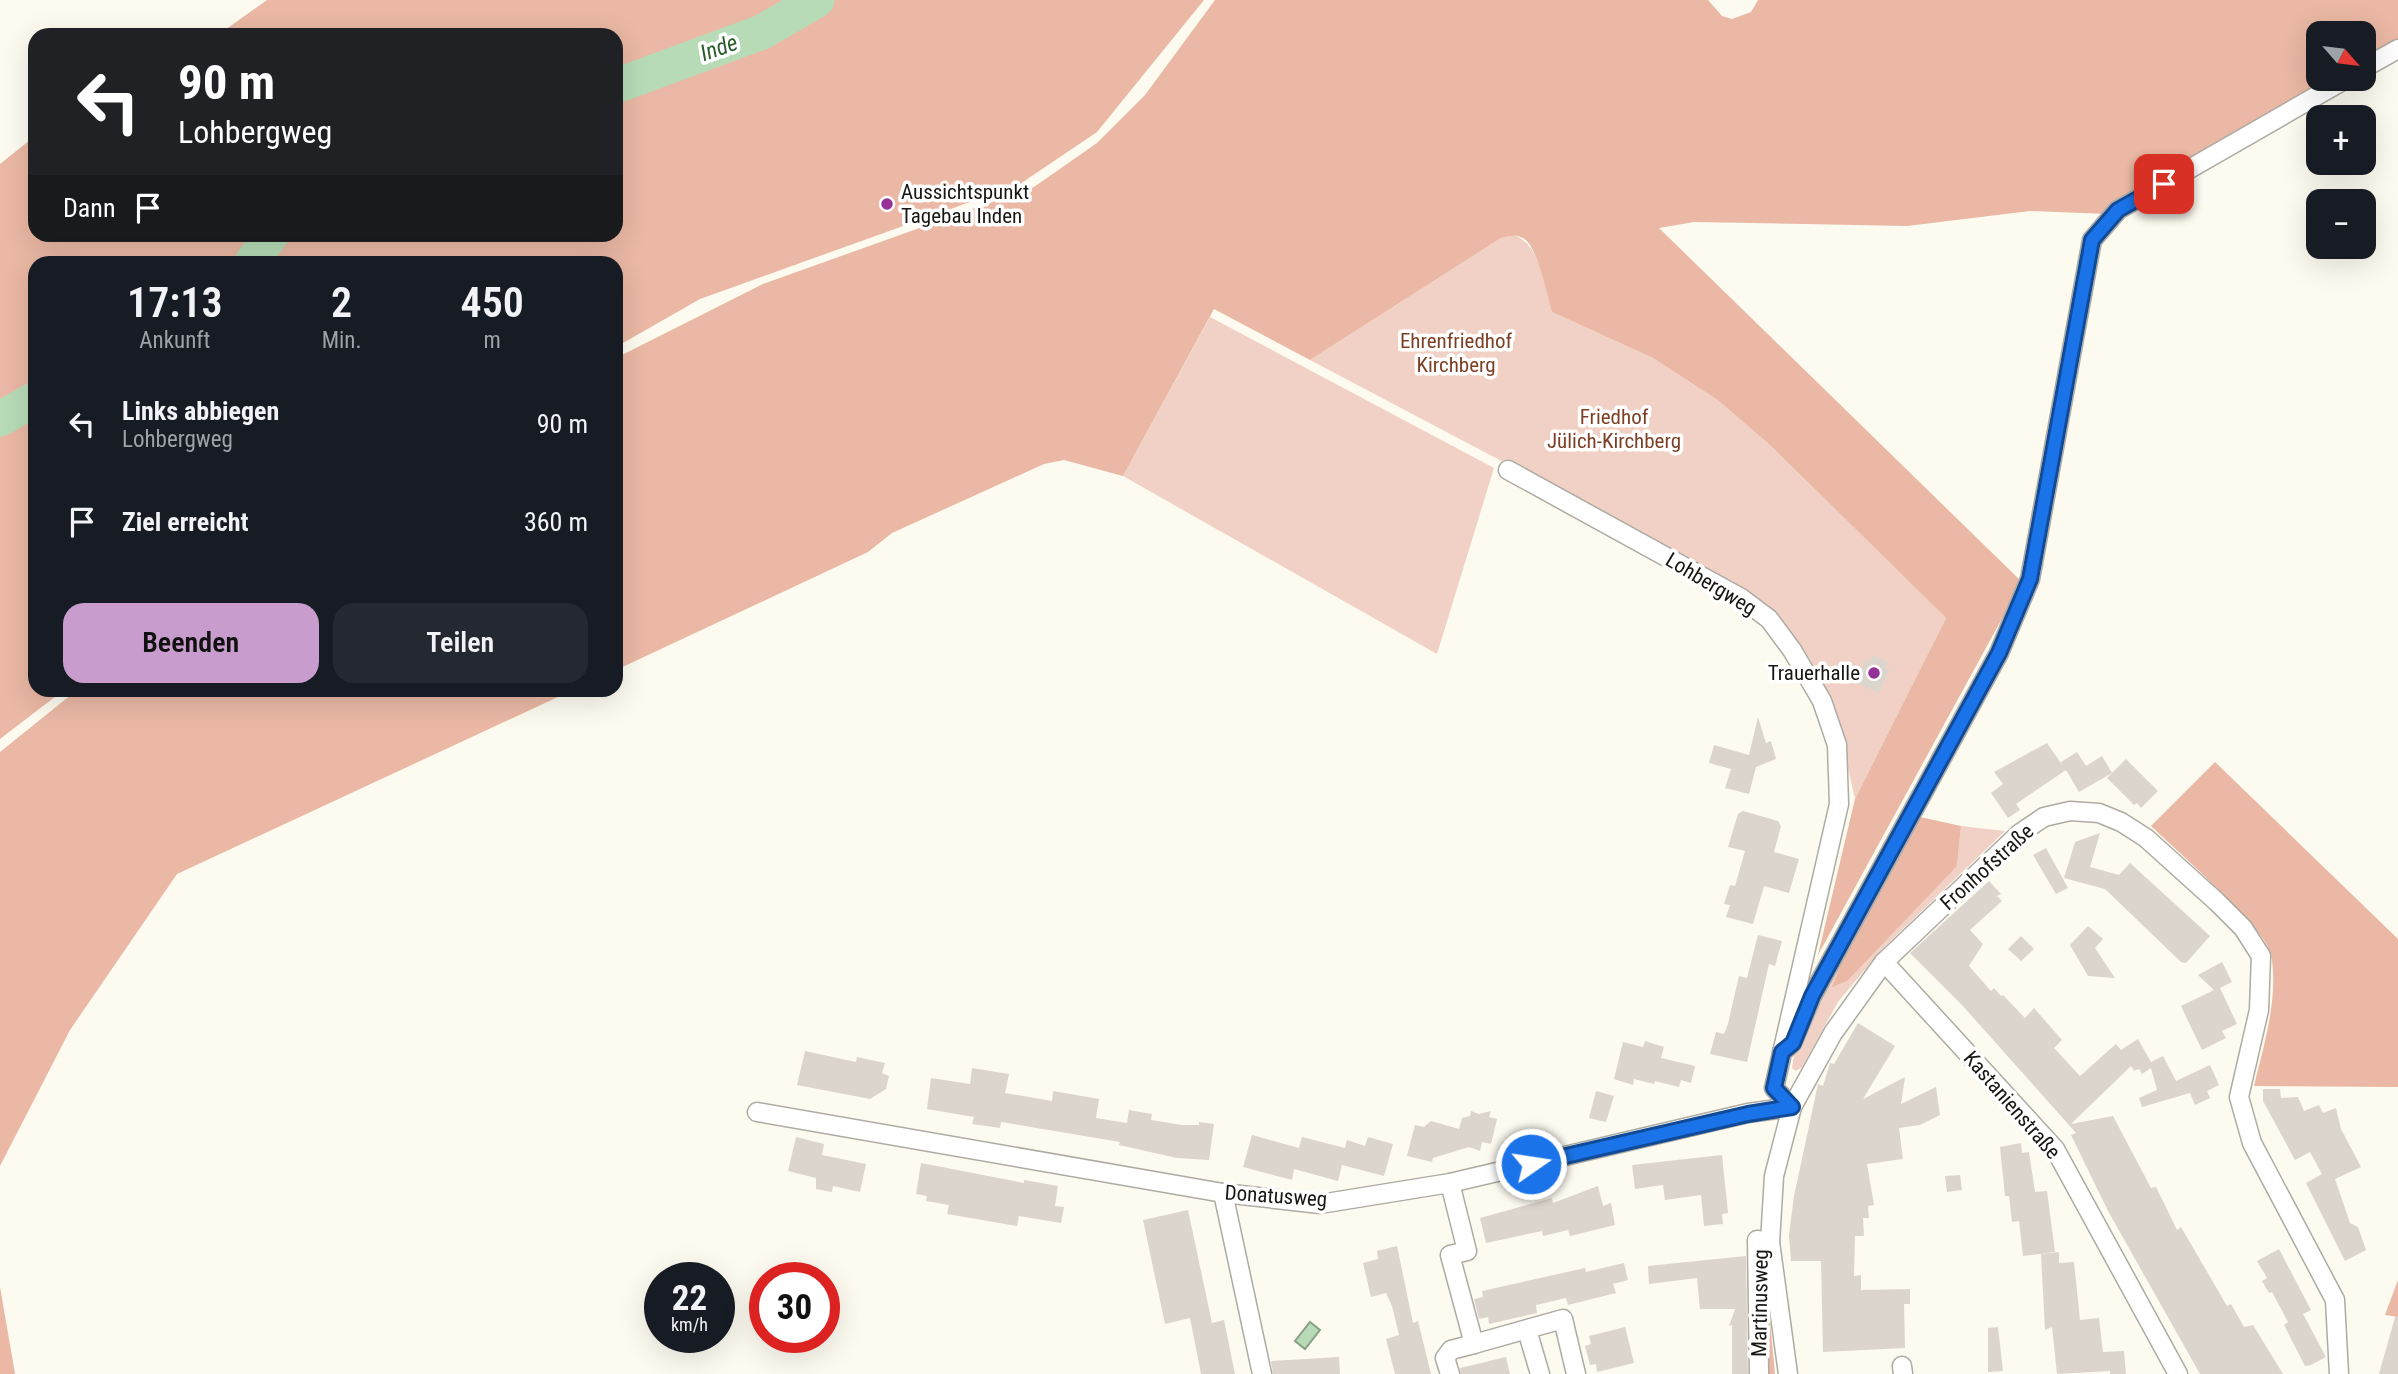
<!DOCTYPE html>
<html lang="de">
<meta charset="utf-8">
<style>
:root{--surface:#171b24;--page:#242831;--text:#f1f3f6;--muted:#9ea1a6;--accent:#c89ccc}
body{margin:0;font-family:"Roboto Condensed",sans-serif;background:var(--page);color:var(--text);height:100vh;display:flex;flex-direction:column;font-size:26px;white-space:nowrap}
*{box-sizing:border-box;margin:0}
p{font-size:23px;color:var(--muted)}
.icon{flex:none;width:38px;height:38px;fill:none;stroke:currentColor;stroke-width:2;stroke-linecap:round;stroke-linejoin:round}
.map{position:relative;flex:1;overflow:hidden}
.details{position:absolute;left:28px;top:256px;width:595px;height:441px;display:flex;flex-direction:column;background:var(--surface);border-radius:21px;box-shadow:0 7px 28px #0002}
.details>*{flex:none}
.guide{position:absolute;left:28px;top:28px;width:595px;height:214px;border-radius:21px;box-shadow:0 7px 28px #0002;background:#202124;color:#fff;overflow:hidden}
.needle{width:46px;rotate:118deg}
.controls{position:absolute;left:2306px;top:21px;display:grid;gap:14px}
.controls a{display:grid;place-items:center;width:70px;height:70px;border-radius:14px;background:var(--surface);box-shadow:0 7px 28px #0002;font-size:35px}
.speed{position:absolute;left:644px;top:1262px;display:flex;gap:14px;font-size:35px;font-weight:700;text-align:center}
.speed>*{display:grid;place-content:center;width:91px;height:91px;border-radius:50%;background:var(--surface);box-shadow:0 7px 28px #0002;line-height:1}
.speed small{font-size:18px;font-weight:400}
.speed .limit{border:10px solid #d22;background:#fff;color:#111}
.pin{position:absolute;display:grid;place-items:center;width:60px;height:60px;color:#fff;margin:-30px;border-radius:14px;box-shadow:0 4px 10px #0006}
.me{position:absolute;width:77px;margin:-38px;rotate:77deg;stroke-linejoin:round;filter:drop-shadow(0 0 5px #0008)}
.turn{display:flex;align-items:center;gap:24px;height:147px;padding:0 35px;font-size:32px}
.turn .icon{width:91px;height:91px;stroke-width:2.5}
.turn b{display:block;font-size:49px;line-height:60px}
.then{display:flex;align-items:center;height:66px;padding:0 35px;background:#0003;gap:14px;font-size:26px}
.eta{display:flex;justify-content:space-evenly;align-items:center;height:119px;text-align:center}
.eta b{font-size:42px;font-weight:600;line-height:49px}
.cta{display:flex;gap:14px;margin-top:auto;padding:14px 35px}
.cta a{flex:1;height:80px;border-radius:21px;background:var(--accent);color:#111;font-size:28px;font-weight:600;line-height:80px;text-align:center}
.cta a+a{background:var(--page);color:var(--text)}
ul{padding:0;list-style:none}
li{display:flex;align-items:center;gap:21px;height:98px;padding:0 35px}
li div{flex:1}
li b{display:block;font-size:26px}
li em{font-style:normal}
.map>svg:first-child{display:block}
</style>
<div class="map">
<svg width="2398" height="1374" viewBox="0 0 2398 1374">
<rect width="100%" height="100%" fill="#fdfaf0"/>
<g fill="#f1d1c5">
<path d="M1513,235c28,8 31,52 39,77l101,46 66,43 52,45 175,172 -91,181c-21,-95 -39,-171 -130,-220l-415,-219 191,-122z"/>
<path d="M1210,317l284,151 -57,186 -314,-178z"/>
<path d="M1961,826l44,5 -123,118 -44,53 -36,65 -6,4 -4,-3 2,-14 51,-101 -12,33 124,-120z"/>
</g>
<g fill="#eab8a4">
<path d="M267,0h937l-107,132 -77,52 -320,115 -84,48v-85h-581v428h29l-64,49v-575l35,-28v98h581v-199h-398z"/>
<path d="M1215,0h493l14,16 10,3 19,-7 7,-12h640v40l-34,20v-27h-45v46h12l-223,135 -78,-3 -123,15 -213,-4 -35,6 363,354 -204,373 37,-156 91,-181 -175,-172 -52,-45 -66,-43 -101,-46c-5,-16 -14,-66 -29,-74 -7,-4 -15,-2 -22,0l-191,122 -96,-51 -91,167 -59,-16 -20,4 -152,69 -24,19 -252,118v-312l147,-74 271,-97 63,-44 48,-48z"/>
<path d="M77,690h496l-396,184 -107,156 -70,136v-414z"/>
<path d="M2215,762l183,177v148l-144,-1c10,-42 25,-88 17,-132 -5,-25 -97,-106 -120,-128z"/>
<path d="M1920,817l41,9 -4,40 -110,115 -15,6 13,-34z"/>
<path d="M1766,1279l9,95h-12z"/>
<path d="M2398,1280v37l-13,-2z"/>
<path d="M0,1287l15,87h-15z"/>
</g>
<path fill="#b7dbb6" stroke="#87a085" stroke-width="2" d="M1310,1322l10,8 -15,19 -10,-8z"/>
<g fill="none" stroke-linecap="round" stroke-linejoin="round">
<g stroke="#b7dbb6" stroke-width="35">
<path d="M616,86l146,-54 55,-32"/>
<path d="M252,262l20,-28"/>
<path d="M0,419l35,-20"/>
</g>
</g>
<g fill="#dcd5cd">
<path d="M1873,655l15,7 -3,6 5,1 -11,24 -23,-10 10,-24 4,2z"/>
<path d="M1758,717l8,26 5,-2 5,18 -20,8 -7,27 -24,-6 6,-19 -22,-6 5,-18 35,10z"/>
<path d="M2047,743l16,23 -2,-4 16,-10 9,14 16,-10 10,17 -33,19 -13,-22 -50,34 4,6 -12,8 -17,-25 12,-9 -9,-12z"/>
<path d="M2126,759l32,32 -17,17 -4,-5 -3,2 -27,-27z"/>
<path d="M1743,811l35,10 3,5 -7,26 25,7 -10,34 -25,-7 -11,38 -27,-7 4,-12 -6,-1 6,-19 5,1 10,-35 -17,-4 10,-33z"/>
<path d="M2100,833l-10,34 29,8 11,-12 80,73 -24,27 -5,-1 -76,-73 -41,-11 11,-36z"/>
<path d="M2046,848l22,40 -12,6 -23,-39z"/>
<path d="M1989,881l12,13 -4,2 5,5 -32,29 13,14 -14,22 22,25 3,-3 7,8 2,-1 22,23 9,-10 28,32 -8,8 26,28 36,-32 5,6 17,-11 13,23 12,-6 13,25 34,-16 9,20 -12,6 3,7 -15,7 -5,-12 -48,14 -3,-9 18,-8 -6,-22 -9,6 -3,-5 -5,2 -3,-5 -60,58 42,-8 38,72 5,-1 21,43 4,-3 46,79 4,-2 13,23 9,-2 30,49h-83l-92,-163 -37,-76 5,-2 -114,-128 -52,-52z"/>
<path d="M2088,926l15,13 -8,9 20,30 -27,-2 -18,-31z"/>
<path d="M1758,935l24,6 -7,25 -6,-2 -22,98 -37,-8 6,-22 8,2 4,-10 11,-48 8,2z"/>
<path d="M2021,936l13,13 -13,12 -13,-12z"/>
<path d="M2222,962l10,20 -12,6 17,36 -15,7 4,7 -24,12 -21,-44 33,-16 -16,-15z"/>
<path d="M1858,1023l37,23 -32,53 42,-22 -4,27 35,-17 4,28 -20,10 -21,3 4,31 -36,5 7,41 -6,1 1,12h-6l1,18h-9l-1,40 7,-1v15l49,-1v15h-6l1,44 -82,4 -2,-91h-30l-2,-26 5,-39 24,-112 5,2 7,-23 4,1z"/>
<path d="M1645,1041l19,6 -3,11 34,8 -4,17 -10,-3 -2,7 -24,-6 -1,3 -20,-5 -1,6 -19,-6 9,-37 20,5z"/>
<path d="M805,1051l51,11 1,-5 28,6 -3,10 7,3 -3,13 -16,10 -73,-14z"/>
<path d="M972,1068l37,6 -4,19 47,8 1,-10 46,8 -3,19 31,5 2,-13 23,4 -1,6 31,5h17v-3l15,2 -5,36 -32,-2 -58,-13 1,-3 -119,-20 -1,6 -28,-4 2,-7 -47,-8 4,-31 39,6z"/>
<path d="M2263,1089h17l1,9 17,-1 6,14 15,-6 4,8 13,-5 5,21 20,38 -26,12 15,44 8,4 8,23 -21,11 -39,-78 16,-9 -12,-22 -15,8 -32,-59z"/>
<path d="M1596,1091l18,5 -8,26 -17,-4z"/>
<path d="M1471,1111l8,3 12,-3 -2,6 8,2 -6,25 -9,-2 -2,9 -11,-4 -36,11 -1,4 -25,-6 8,-31 9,2 7,-6 28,8 3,-11 8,-2z"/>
<path d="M1252,1135l47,13 3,-11 43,11 2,-8 18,6 3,-9 25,7 -9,32 -42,-11 -4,16 -44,-12 -2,11 -49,-13z"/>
<path d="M796,1137l28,7 -2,11 44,9 -6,28 -27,-6 -1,6 -16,-3v-11l-28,-7z"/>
<path d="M2021,1143l1,10 7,-1 6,40 12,-1 8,61 -32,4 -4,-35 -7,1 -3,-26h-4l-5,-49z"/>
<path d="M1722,1155l6,58 -6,1 1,10 -19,2 -3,-31 -36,5 -2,-15 -28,4 -3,-24z"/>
<path d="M921,1163l103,20v-3l34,6 -3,20 9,1 -3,16 -42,-7 -2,10 -70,-12 2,-9 -23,-4 1,-5 -11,-2z"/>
<path d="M1960,1175l2,15 -15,2 -2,-16z"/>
<path d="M1598,1186l5,20 8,-3 4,22 -45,11 -2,-6 -25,6 -1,-5 -56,12 -6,-25 72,-20 1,5z"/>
<path d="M1188,1210l24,113 12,-3 11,54h-34l-11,-56 -25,6 -22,-104z"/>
<path d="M1397,1246l16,77 5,-2 13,53h-36l-9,-35 13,-4 -7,-29 -6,-13 -15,4 -8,-34 15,-4 -1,-8z"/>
<path d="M2279,1249l32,61 -8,4 23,43 -15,8 -6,1 -21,-41 4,-3 -16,-30 -3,1 -7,-12 5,-3 -10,-17z"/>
<path d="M2059,1252v11l15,-1 6,58 19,-2 4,34 21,-1 2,23h-16v-3l-53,3 -5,-47 -7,3 -4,-76z"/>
<path d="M1746,1256l2,118h-16v-49l-3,1 6,-17h-35l-3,-31 -48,6 -1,-18z"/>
<path d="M1624,1263l4,17 -15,4 3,9 -48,12 -2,-7 -30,7 1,8 -48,11 -1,-7 -9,2 -5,-20 9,-2 -1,-6 103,-23 1,4z"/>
<path d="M2395,1317h3v57h-19z"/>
<path d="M1625,1327l9,36 -37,9 -1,-8 -6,1 -5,-19 6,-2 -2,-8z"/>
<path d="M1998,1327l5,44 -15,1v-44z"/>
<path d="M1339,1357l1,17h-67l-2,-13z"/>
<path d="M1506,1357l4,17h-49l-1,-6z"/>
</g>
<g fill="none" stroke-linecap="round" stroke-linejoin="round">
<defs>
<g id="street">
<path d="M2364,68l34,-19"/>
<path d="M1508,470l233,128 28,21 23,31 30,51 15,44 2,59 -65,284 18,19"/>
<path d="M1884,962l171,187 123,225"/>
<path d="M1782,1052l10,-9 20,-47 187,-343 31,-74 62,-339 26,-30 228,-131"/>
<path d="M757,1112l466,81 97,11 130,-21 298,-70 44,-6"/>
<path d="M1450,1183l17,68 -17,4 24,89 89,-25 13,55"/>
<path d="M1223,1193l39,181"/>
<path d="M1527,1330l13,44"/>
<path d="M1902,1366l1,8"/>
<path d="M1450,1374l-5,-16 6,-8 23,-6"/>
<path d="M1759,1374l-2,-134 13,2"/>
<path d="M1788,1374l-18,-132 4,-66 18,-69 41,-74 51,-71 135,-128 25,-17 26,-6 29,2 22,9 25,16 71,64 26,26 18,28 -2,54 -20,87 13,46 83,157 4,74"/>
</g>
</defs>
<use href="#street" stroke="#aeaba2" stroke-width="21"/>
<use href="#street" stroke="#fff" stroke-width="18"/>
</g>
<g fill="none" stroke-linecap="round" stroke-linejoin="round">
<defs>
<path id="route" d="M1531,1164l217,-50 44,-7 -18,-19 8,-36 11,-9 19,-47 187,-343 31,-74 62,-339 26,-30 46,-26"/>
</defs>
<use href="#route" stroke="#114b97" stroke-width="18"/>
<use href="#route" stroke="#1a73e8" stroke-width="12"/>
</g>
<g fill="#953298" stroke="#fff" stroke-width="2.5">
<circle cx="887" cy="204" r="7"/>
<circle cx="1874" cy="673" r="7"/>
</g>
<g text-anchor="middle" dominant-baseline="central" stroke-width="7" stroke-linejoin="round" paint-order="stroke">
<g font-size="21" fill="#171613" stroke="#fff" text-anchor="start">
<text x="901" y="192">Aussichtspunkt<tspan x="901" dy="24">Tagebau Inden</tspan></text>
<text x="1860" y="673" text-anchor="end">Trauerhalle</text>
</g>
<g font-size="21" fill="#7c3f24" stroke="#fff">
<text x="1456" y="341">Ehrenfriedhof<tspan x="1456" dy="24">Kirchberg</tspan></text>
<text x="1614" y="417">Friedhof<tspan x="1614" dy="24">Jülich-Kirchberg</tspan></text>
</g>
<g font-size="21" fill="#171613" stroke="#fff">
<text transform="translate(1711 584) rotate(31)">Lohbergweg</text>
<text transform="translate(1987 867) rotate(-42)">Fronhofstraße</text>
<text transform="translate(2012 1105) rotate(49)">Kastanienstraße</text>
<text transform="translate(1276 1196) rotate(4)">Donatusweg</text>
<text transform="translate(1760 1303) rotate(-89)">Martinusweg</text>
</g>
<g font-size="23" font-style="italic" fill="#295c2b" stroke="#fff">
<text transform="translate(719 48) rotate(-20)">Inde</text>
</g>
</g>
</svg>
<div class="controls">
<a><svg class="needle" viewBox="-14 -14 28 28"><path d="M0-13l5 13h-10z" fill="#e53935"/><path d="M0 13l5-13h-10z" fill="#9ea1a6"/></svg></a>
<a>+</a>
<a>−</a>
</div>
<div class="speed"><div>22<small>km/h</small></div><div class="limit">30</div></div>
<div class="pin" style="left:2164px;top:184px;background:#d93025"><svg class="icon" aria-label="arrive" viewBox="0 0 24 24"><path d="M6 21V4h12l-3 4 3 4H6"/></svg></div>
<svg class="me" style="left:1531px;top:1164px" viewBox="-20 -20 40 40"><circle r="17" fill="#1a73e8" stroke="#fff" stroke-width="3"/><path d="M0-11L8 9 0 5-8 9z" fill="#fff"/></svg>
<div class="guide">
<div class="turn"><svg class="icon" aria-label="left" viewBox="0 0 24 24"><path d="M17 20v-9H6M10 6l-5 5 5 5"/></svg><div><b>90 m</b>Lohbergweg</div></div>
<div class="then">Dann<svg class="icon" aria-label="arrive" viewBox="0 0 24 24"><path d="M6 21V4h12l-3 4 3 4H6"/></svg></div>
</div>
<section class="details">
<div class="eta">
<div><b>17:13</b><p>Ankunft</p></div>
<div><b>2</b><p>Min.</p></div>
<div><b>450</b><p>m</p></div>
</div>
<ul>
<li><svg class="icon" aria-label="left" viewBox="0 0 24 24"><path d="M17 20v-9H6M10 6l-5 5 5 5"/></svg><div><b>Links abbiegen</b><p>Lohbergweg</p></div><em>90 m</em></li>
<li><svg class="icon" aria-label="arrive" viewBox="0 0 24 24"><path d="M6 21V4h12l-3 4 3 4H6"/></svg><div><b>Ziel erreicht</b></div><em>360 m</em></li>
</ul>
<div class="cta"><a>Beenden</a><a>Teilen</a></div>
</section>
</div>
